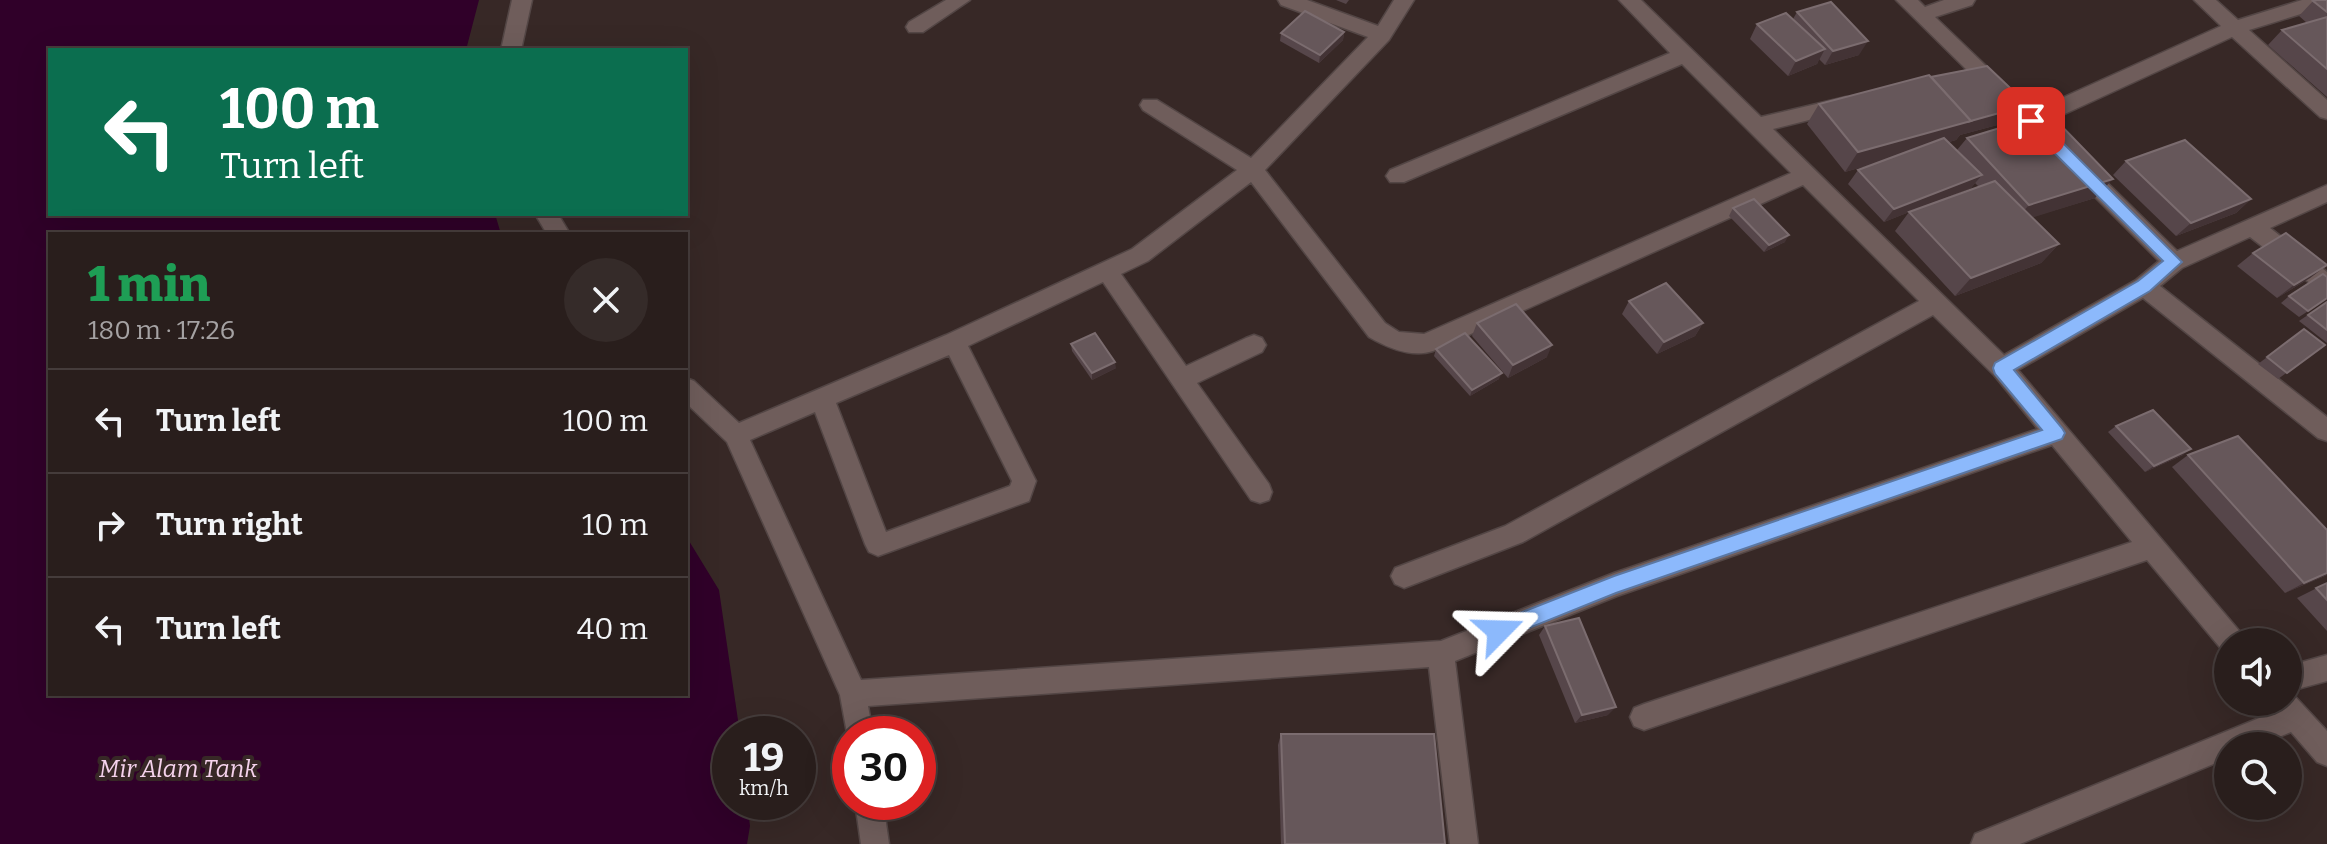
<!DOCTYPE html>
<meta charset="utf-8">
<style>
:root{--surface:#291e1c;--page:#352b29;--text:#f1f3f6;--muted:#a5a2a3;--line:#453c3b}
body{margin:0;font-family:Bitter,serif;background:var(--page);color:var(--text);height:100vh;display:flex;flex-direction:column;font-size:30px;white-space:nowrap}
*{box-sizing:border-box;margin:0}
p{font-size:26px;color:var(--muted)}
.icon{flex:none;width:44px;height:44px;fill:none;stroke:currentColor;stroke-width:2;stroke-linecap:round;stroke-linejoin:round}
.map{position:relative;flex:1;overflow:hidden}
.sheet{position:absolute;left:48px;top:232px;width:640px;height:464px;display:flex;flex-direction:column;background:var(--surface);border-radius:0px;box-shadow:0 8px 32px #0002,0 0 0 2px var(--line)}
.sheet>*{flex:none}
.guide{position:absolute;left:48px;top:48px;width:640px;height:168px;border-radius:0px;box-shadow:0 8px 32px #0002,0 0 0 2px var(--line);background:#0b6e4f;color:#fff;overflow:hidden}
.controls{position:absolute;left:2214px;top:628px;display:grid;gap:16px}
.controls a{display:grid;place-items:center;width:88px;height:88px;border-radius:50%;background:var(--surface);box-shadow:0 8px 32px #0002,0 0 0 2px var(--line);font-size:40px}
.speed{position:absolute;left:712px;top:716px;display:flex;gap:16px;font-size:40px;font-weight:700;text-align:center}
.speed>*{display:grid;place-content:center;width:104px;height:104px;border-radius:50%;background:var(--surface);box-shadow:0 8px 32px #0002,0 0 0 2px var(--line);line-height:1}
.speed small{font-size:20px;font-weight:400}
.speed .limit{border:12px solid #d22;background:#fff;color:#111}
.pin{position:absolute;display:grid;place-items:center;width:68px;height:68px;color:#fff;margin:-34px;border-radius:16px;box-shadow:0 4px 12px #0006}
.me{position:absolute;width:88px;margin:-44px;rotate:68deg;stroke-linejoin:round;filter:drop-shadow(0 0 6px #0008)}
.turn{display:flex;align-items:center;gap:28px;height:168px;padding:0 40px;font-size:36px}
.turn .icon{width:104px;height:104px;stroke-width:2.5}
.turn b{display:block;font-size:56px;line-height:68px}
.round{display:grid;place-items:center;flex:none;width:84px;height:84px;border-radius:42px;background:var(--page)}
.headline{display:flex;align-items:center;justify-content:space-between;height:136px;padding:0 40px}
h1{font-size:48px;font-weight:800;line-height:60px;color:#1e9e55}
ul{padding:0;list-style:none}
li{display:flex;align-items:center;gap:24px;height:104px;padding:0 40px;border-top:2px solid var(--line)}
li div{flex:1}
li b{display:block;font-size:30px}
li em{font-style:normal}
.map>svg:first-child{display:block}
</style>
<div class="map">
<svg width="2327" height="844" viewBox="0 0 2327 844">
<rect width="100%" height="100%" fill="#372826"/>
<path fill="#300029" d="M0,0h479l-13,50h-416v164h445l6,20h-451v460h636v-158l33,54 21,144h-10v68h17l3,24 -3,18h-747z"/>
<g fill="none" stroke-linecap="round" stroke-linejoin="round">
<defs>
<g id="street">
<path d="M512,0h20l-11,50h-20z"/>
<path d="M946,0h24l-47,32h-14l-3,-5 3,-5z"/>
<path d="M1278,0h29l71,26 16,-26h20l-25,40 -124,130 120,153 14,9 25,2 367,-161 -109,-109 -278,118h-14l-4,-6 4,-6 280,-117 -51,-53h22l120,117 85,-20 7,2 3,5 -3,5 -80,20 231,226 132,-75 23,-19 -87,-87 -4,-6 4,-6h14l91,89 150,-66v17l-57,26 57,44v21l-8,-3 -69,-53 -68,31 -22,18 167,131v24l-9,-3 -175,-140 -125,72 223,263 4,9h-17v11l-5,-2 -76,-91 -503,170 -10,-4 -4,-9 4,-9 10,-4 488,-162 -80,-97 -435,151 -162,65 23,183h-28l-21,-177 -561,39 5,28h-23l-1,10 -9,-49 -113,-253 -41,-39v-25l8,3 45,42 207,-88 186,-86 105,-79 -94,-60 -3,-5 3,-5h14l94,58 117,-121 -87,-32zM1251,182l118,155c19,11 42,21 64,14l370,-166 116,116 -414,225 -110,42 -4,8 4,8 9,4 119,-46 410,-227 61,60 44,54 -424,144 -173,68 -580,39 -111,-240 65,-28 50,132 4,8 9,4 151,-55 7,-20 -68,-135 135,-64 148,218 9,3 9,-3 3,-8 -3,-8 -72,-101 65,-31 4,-7 -4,-7 -8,-3 -8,3 -60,28 -65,-92 27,-13zM949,355l63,126 -2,5 -124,46 -50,-129z"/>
<path d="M1896,0h22l7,7 19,-7h31l-3,5 -37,12 98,94 188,-85 -27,-26h22l22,20 64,-20h25v6l-78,24 78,70v19l-7,-2 -88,-80 -187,86 17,19 -3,5h-14z"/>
<path d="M535,214h23l12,20h-23z"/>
<path d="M2327,655v26l-37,10 37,40v35l-10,-4 -26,-30 -34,14h-29v12l-208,86h-49l4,-10 299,-122 -5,-10h19v-36z"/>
<path d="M855,802h28l6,42h-28z"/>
</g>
</defs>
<use href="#street" stroke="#534645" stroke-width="3"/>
<use href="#street" fill="#6f5d5b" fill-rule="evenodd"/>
</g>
<g fill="#56464a" fill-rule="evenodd">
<path d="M1336,0h13l-3,4z"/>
<path d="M2327,0v97l-59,-52 14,-15 25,-7 -8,-7 14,-15z"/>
<path d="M1797,12l62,43 -34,10 -6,-6 -2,5 -29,12 -38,-37 7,-15 36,-5z"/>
<path d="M1344,32l-1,8 -24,23 -39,-22 1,-8z"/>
<path d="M1819,104l197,16 -56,15 -4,5 -7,2 8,8 10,-12 128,60 -63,19 27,27 -18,19 -86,33 -60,-65 14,-19 -25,10 -36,-38 10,-14 24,-9 -37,11 -38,-48zM1975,183l4,4 -63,23 55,-22z"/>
<path d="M2126,161l125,38 -15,14 -60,23 -63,-61z"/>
<path d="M1733,208l52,34 -21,10 -35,-36z"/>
<path d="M2253,253l74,12 -17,13 -33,20 -40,-32z"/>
<path d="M2289,296l38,3 -28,18 -18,-14z"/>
<path d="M1629,301l74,22 -8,13 -38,18 -35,-40z"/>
<path d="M2327,302v41l-28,-22z"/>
<path d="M1477,323l70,34 -39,21 -36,-42z"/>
<path d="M2304,329l21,16 -47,34 -20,-15z"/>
<path d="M1071,344l45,24 -24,12 -20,-29z"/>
<path d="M1436,349l63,30 -29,17 -36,-40z"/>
<path d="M2116,426l67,29 -38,17 -37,-40z"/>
<path d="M2188,455l139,120 -42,18 -113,-126z"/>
<path d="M2327,583v48l-30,-33z"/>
<path d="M1545,626l63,89 -33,8 -36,-88z"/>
<path d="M1281,734l164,110h-164l-3,-99z"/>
</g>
<g fill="#433335">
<path d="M1344,32l-1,8 -24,23 1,-8z"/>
<path d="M1868,41l-9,14 -34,10 8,-14z"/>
<path d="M1825,49l-8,15 -29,12 8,-15z"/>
<path d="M2028,105l-12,15 -56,15 -4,5 -111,32 13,-20z"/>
<path d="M1982,175l-11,13 -87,34 10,-13z"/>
<path d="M2113,179l-18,19 -83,26 17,-19z"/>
<path d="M2251,199l-15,14 -60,23 15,-13z"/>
<path d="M1789,235l-4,7 -21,10 5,-7z"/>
<path d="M2059,244l-18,19 -86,33 16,-18z"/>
<path d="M2327,265l-17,13 -33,20 17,-13z"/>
<path d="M1703,323l-8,13 -38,18 7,-12z"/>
<path d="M1552,345l-5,12 -39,21 5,-13z"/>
<path d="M1115,362l1,6 -24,12v-7z"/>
<path d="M1502,373l-3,6 -29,17 2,-6z"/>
<path d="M2191,449l-8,6 -38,17 9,-6z"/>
<path d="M2327,573v2l-42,18 19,-10z"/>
<path d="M1616,707l-8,8 -33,8 7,-8z"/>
</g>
<g fill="#66575a" stroke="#7b6c6f" stroke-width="2">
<path d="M2317,0h10v12l-14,-11z"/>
<path d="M1831,2l37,39 -35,10 -36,-39z"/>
<path d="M1305,11l39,21 -24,23 -39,-22z"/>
<path d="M1786,13l39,36 -29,12 -39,-37z"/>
<path d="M2327,17v52l-45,-39z"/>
<path d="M1987,66l41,39 -61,17 4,-1 -40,-44z"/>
<path d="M1929,75l42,46 -113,31 -39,-48z"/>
<path d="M2049,113l64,66 -84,26 -62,-67z"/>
<path d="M1944,138l38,37 -88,34 -36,-39z"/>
<path d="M2185,140l66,59 -60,24 -65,-62z"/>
<path d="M1995,181l64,63 -88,34 -62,-66z"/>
<path d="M1754,199l35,36 -20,10 -36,-37z"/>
<path d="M2286,233l41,32 -33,20 -41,-32z"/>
<path d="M2323,274l4,3v21l-19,13 -19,-15z"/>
<path d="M1666,283l37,40 -39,19 -35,-41z"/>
<path d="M2327,302v28l-19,-15z"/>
<path d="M1516,304l36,41 -39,20 -36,-42z"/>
<path d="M2304,329l21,16 -38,28 -20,-16z"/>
<path d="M1095,333l20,29 -23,11 -21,-29z"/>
<path d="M1465,333l37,40 -30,17 -36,-41z"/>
<path d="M2153,410l38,39 -37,17 -38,-40z"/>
<path d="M2238,436l89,94v43l-23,10 -116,-128z"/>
<path d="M2327,583v17l-11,-12z"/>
<path d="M1579,618l37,89 -34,8 -37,-89z"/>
<path d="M1281,734h153l11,110h-160z"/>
</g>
<path fill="#8cb9fc" stroke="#5b78a4" stroke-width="2" d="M2031,115l6,2 145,145 -32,29 -136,79 48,58 3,5 -3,6 -446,154 -117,47 -7,-3 -3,-6 3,-7 122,-48 428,-146 -47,-56 -2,-6 2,-5 143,-82 25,-20 -137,-136 -3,-4z"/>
<g text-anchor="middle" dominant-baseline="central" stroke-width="8" stroke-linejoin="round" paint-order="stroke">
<g font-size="24" font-style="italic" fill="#f5d2ec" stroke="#372826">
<text x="178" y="769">Mir Alam Tank</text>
</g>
</g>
</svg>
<div class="controls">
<a><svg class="icon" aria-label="sound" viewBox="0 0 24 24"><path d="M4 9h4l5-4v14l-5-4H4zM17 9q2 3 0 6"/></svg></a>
<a><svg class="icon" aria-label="search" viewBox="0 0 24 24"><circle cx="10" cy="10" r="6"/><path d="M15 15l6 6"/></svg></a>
</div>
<div class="speed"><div>19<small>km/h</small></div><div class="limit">30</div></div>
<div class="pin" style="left:2031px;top:121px;background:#d93025"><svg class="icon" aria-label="arrive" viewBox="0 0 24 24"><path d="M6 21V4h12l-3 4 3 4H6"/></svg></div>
<svg class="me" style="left:1499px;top:631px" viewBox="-20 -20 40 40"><path d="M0-17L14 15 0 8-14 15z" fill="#8cb9fc" stroke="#fff" stroke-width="4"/></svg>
<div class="guide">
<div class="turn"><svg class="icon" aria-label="left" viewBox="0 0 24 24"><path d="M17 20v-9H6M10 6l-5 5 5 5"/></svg><div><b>100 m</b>Turn left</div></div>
</div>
<section class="sheet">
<div class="headline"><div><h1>1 min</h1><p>180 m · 17:26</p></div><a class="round"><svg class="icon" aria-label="close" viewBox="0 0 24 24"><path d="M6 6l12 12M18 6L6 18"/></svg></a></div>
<ul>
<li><svg class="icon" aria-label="left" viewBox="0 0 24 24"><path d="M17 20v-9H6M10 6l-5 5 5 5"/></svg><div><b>Turn left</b></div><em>100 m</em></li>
<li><svg class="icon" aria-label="right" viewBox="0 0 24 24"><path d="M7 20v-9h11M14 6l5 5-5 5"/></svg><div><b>Turn right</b></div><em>10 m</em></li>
<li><svg class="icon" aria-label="left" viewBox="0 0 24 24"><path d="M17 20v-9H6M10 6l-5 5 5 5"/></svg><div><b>Turn left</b></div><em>40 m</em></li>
</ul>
</section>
</div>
